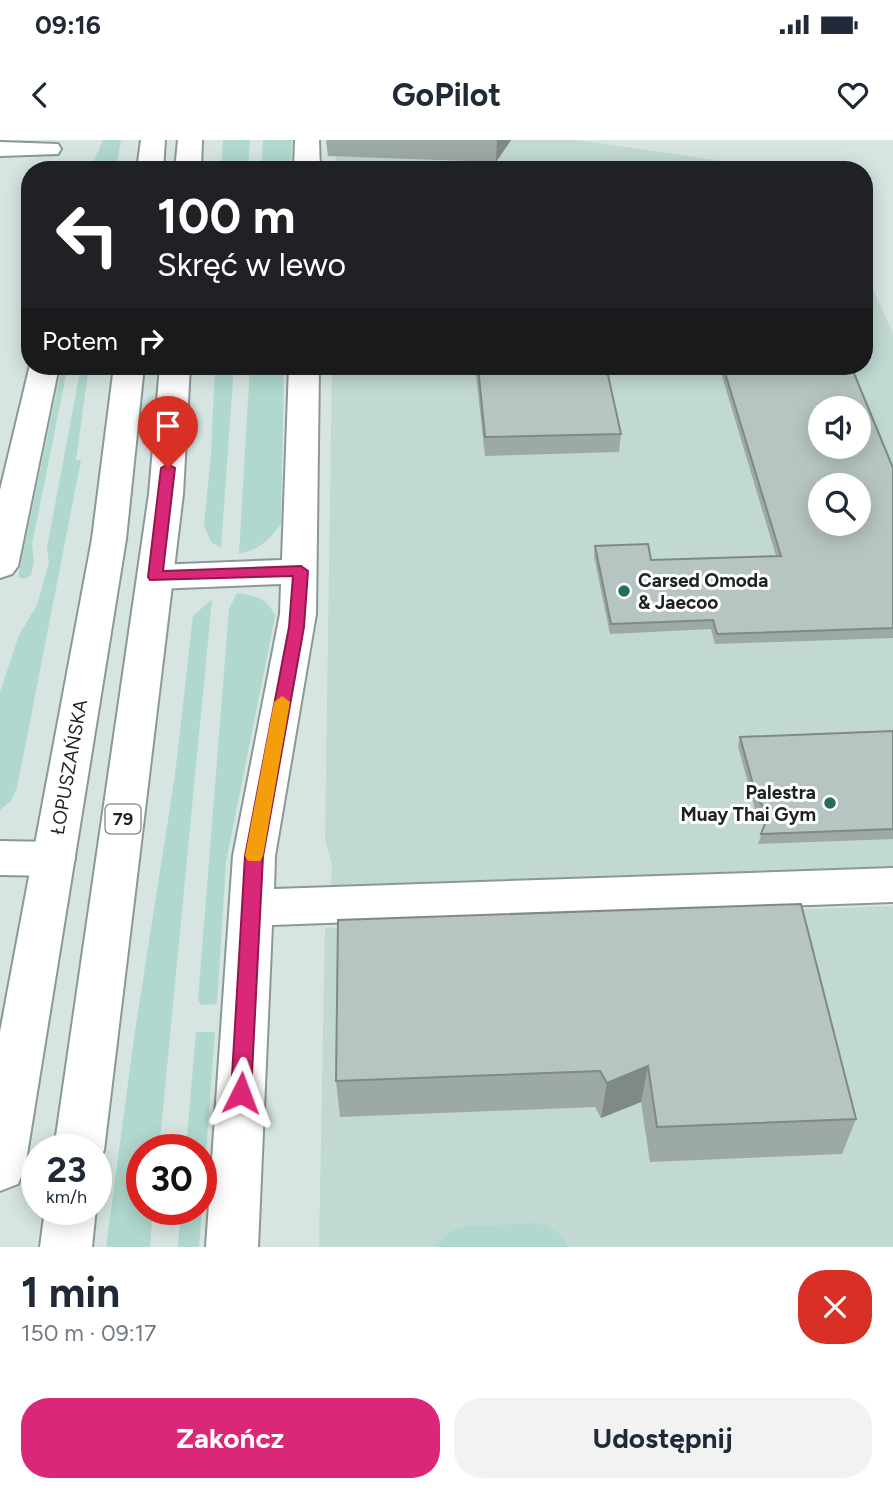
<!DOCTYPE html>
<html lang="pl">
<meta charset="utf-8">
<style>
:root{--surface:#fff;--page:#f2f2f3;--text:#1f2937;--muted:#747a83;--accent:#db2777}
body{margin:0;font-family:Figtree,sans-serif;background:var(--page);color:var(--text);height:100vh;display:flex;flex-direction:column;font-size:26px;white-space:nowrap}
*{box-sizing:border-box;margin:0}
p{font-size:23px;color:var(--muted)}
.icon{flex:none;width:38px;height:38px;fill:none;stroke:currentColor;stroke-width:2;stroke-linecap:round;stroke-linejoin:round}
.map{position:relative;height:1107px;overflow:hidden}
.sheet{display:flex;flex-direction:column;background:var(--surface);flex:1}
.sheet>*{flex:none}
.guide{position:absolute;left:21px;top:21px;width:852px;height:214px;border-radius:28px;box-shadow:0 4px 18px #0003;background:#202124;color:#fff;overflow:hidden}
.tools{position:absolute;left:808px;top:256px;display:grid;gap:14px}
.tools a{display:grid;place-items:center;width:63px;height:63px;border-radius:50%;background:var(--surface);box-shadow:0 4px 18px #0003;font-size:35px}
.speed{position:absolute;left:21px;top:994px;display:flex;gap:14px;font-size:35px;font-weight:700;text-align:center}
.speed>*{display:grid;place-content:center;width:91px;height:91px;border-radius:50%;background:var(--surface);box-shadow:0 4px 18px #0003;line-height:1}
.speed small{font-size:18px;font-weight:400}
.speed .limit{border:10px solid #d22;background:#fff;color:#111}
.pin{position:absolute;display:grid;place-items:center;width:60px;height:60px;color:#fff;margin:-72px -30px;border-radius:50% 50% 50% 0;rotate:-45deg;box-shadow:0 0 7px #0007}
.pin .icon{rotate:45deg}
.me{position:absolute;width:77px;margin:-38px;rotate:3deg;stroke-linejoin:round;filter:drop-shadow(0 0 5px #0008)}
.turn{display:flex;align-items:center;gap:24px;height:147px;padding:0 21px;font-size:32px}
.turn .icon{width:91px;height:91px;stroke-width:2.5}
.turn b{display:block;font-size:49px;line-height:60px}
.then{display:flex;align-items:center;height:66px;padding:0 21px;background:#0003;gap:14px;font-size:26px}
.round{display:grid;place-items:center;flex:none;width:74px;height:74px;border-radius:28px;background:var(--page)}
.overview{display:flex;align-items:center;justify-content:space-between;height:119px;padding:0 21px}
h1{font-size:42px;font-weight:700;line-height:52px}
.primary-button{display:flex;gap:14px;margin-top:auto;padding:14px 21px}
.primary-button a{flex:1;height:80px;border-radius:28px;background:var(--accent);color:#fff;font-size:28px;font-weight:700;line-height:80px;text-align:center}
.primary-button a+a{background:var(--page);color:var(--text)}
.status{display:flex;justify-content:space-between;align-items:center;height:49px;padding:0 35px;background:var(--surface);direction:ltr}
.status svg{height:19px;fill:currentColor}
header{display:flex;justify-content:space-between;align-items:center;height:91px;padding:0 21px;background:var(--surface);font-size:32px;font-weight:700}
.map>svg:first-child{display:block}
</style>
<div class="status"><b>09:16</b><svg viewBox="0 0 49 12"><path d="M0 12V9h3v3zM5 12V6h3v6zM10 12V3h3v9zM15 12V0h3v12zM26 1h20v11H26zM47 4h2v5h-2z"/></svg></div>
<header><svg class="icon" aria-label="back" viewBox="0 0 24 24"><path d="M15 5l-7 7 7 7"/></svg>GoPilot<svg class="icon" aria-label="heart" viewBox="0 0 24 24"><path d="M12 20l-8-8c-3-5 5-10 8-4 3-6 11-1 8 4z"/></svg></header>
<div class="map">
<svg width="893" height="1107" viewBox="0 0 893 1107">
<rect width="100%" height="100%" fill="#d6e5e1"/>
<g fill="#c1d8d3" fill-rule="evenodd">
<path d="M350,0h227l208,30h-450l1,-25z"/>
<path d="M865,132l28,61v537l-562,22 1,-28 -7,-24 7,-473 532,-1zM821,268h38v38h-38zM821,345h38v38h-38z"/>
<path d="M893,766v341h-574l6,-319z"/>
</g>
<g fill="#b0d8ce">
<path d="M103,0h18l-5,30h-26z"/>
<path d="M223,0h27l-2,30h-27z"/>
<path d="M263,0h29l-1,30h-30z"/>
<path d="M62,226h5l-1,9 -34,170 2,17 -3,13 -7,4 -6,-2z"/>
<path d="M81,226h8l-13,94h5l-64,328 -6,13 -11,9v-118l19,-57 18,-30 12,-42 -2,-15z"/>
<path d="M215,226h19l-13,182 -10,-6 -7,-16 7,-71z"/>
<path d="M250,226h34l-3,157c-11,18 -22,26 -42,31z"/>
<path d="M237,453c18,2 32,6 38,24l-49,245 -9,142 -16,1 -3,-5 31,-391z"/>
<path d="M212,459l-53,551h-17v59h11l-3,38h-44l29,-216 40,-256 18,-159z"/>
<path d="M196,892h19l-16,215h-21l3,-38h20v-59h-15z"/>
<path d="M536,1083c15,4 26,10 32,24h-132l14,-15 11,-5z"/>
</g>
<g fill="none" stroke-linecap="round" stroke-linejoin="round">
<defs>
<g id="minor">
<path d="M295,0h24l1,30h-26z"/>
<path d="M0,2l58,2 3,5 -3,5 -58,2z"/>
<path d="M30,225l29,1 -41,200 -6,8 -12,4v-88z"/>
<path d="M289,226h30l-3,248 -41,242 -1,33 619,-21v34l-621,23 -14,322h-52l27,-391 47,-242 1,-30 -126,5 -13,-4 -5,-8 5,-8 13,-4 127,-5z"/>
<path d="M0,701l54,1 15,5 6,12 -6,12 -15,5 -54,-1z"/>
</g>
<g id="major">
<path d="M141,0h24l-2,30h-26z"/>
<path d="M178,0h24l-1,30h-26z"/>
<path d="M114,226h30l-18,173 -101,628 -7,17 -18,7v-159l92,-493z"/>
<path d="M160,226h30l-7,128 -79,656 -8,17v-17h-42l95,-656z"/>
<path d="M45,1069l51,-1 -4,39h-52z"/>
</g>
</defs>
<use href="#minor" stroke="#8a9995" stroke-width="4"/>
<use href="#major" stroke="#8a9995" stroke-width="4"/>
<use href="#minor" fill="#fff" fill-rule="evenodd"/>
<use href="#major" fill="#fff" fill-rule="evenodd"/>
</g>
<g fill="#9da9a6">
<path d="M326,0h185l-15,22 -168,-6z"/>
<path d="M475,226h131l15,68 -2,18 -134,4z"/>
<path d="M719,226h132l42,102v170l-178,6 -4,-15 -101,5 -16,-78 1,-10 56,14 125,-4z"/>
<path d="M893,591v108l-135,5 8,-22 -11,-13 -17,-63 2,-9z"/>
<path d="M338,780l518,199 -14,35 -192,8 -9,-60 -40,16 -6,-11 -255,10 -4,-36z"/>
</g>
<g fill="#7f8a87">
<path d="M497,0h14l-15,22z"/>
<path d="M648,926l-7,36 -40,16 6,-35z"/>
</g>
<g fill="#b6c5c1" stroke="#7f8a87" stroke-width="2" fill-rule="evenodd">
<path d="M478,226h128l15,68 -136,3z"/>
<path d="M723,226h128l42,102v160l-176,6 -4,-14 -102,4 -16,-78 53,-2 3,16 130,-4zM821,268h38v38h-38zM821,345h38v38h-38z"/>
<path d="M893,591v98l-132,5 8,-21 -12,-14 -17,-62z"/>
<path d="M801,764l55,215 -199,8 -9,-61 -41,17 -7,-12 -264,10 2,-161z"/>
</g>
<path fill="#db2777" stroke="#8e194d" stroke-width="2" d="M168,324l7,4 -12,103 138,-5 7,5 -4,56 -41,229 -12,237 -3,6 -7,3 -7,-3 -3,-6 14,-237 44,-229 4,-51 -143,4 -2,-3 13,-109z"/>
<path fill="#f59e0b" d="M282,556l8,6 -27,154 -3,5h-12l-3,-5 29,-154z"/>
<g fill="#276c5e" stroke="#fff" stroke-width="2.5">
<circle cx="624" cy="451" r="7"/>
<circle cx="830" cy="663" r="7"/>
</g>
<g text-anchor="middle" dominant-baseline="central" stroke-width="6" stroke-linejoin="round" paint-order="stroke">
<rect fill="#fff" stroke="#616564" stroke-width="2" x="105.5" y="664.5" width="35" height="29" rx="5"/>
<g font-size="18" font-weight="bold" fill="#1d2321">
<text x="123" y="679">79</text>
</g>
<g font-size="19" font-weight="bold" fill="#1d2321" stroke="#fff" text-anchor="start">
<text x="638" y="440">Carsed Omoda<tspan x="638" dy="22">&amp; Jaecoo</tspan></text>
<text x="816" y="652" text-anchor="end">Palestra<tspan x="816" dy="22">Muay Thai Gym</tspan></text>
</g>
<g font-size="19" fill="#1d2321" stroke="#fff">
<text transform="translate(69 627) rotate(-80)">ŁOPUSZAŃSKA</text>
</g>
</g>
</svg>
<div class="tools">
<a><svg class="icon" aria-label="sound" viewBox="0 0 24 24"><path d="M4 9h4l5-4v14l-5-4H4zM17 9q2 3 0 6"/></svg></a>
<a><svg class="icon" aria-label="search" viewBox="0 0 24 24"><circle cx="10" cy="10" r="6"/><path d="M15 15l6 6"/></svg></a>
</div>
<div class="speed"><div>23<small>km/h</small></div><div class="limit">30</div></div>
<div class="pin" style="left:168px;top:328px;background:#d93025"><svg class="icon" aria-label="arrive" viewBox="0 0 24 24"><path d="M6 21V4h12l-3 4 3 4H6"/></svg></div>
<svg class="me" style="left:241px;top:953px" viewBox="-20 -20 40 40"><path d="M0-17L14 15 0 8-14 15z" fill="#db2777" stroke="#fff" stroke-width="4"/></svg>
<div class="guide">
<div class="turn"><svg class="icon" aria-label="left" viewBox="0 0 24 24"><path d="M17 20v-9H6M10 6l-5 5 5 5"/></svg><div><b>100 m</b>Skręć w lewo</div></div>
<div class="then">Potem<svg class="icon" aria-label="right" viewBox="0 0 24 24"><path d="M7 20v-9h11M14 6l5 5-5 5"/></svg></div>
</div>
</div>
<section class="sheet">
<div class="overview"><div><h1>1 min</h1><p>150 m · 09:17</p></div><a class="round" style="background:#d93025;color:#fff"><svg class="icon" aria-label="close" viewBox="0 0 24 24"><path d="M6 6l12 12M18 6L6 18"/></svg></a></div>
<div class="primary-button"><a>Zakończ</a><a>Udostępnij</a></div>
</section>
